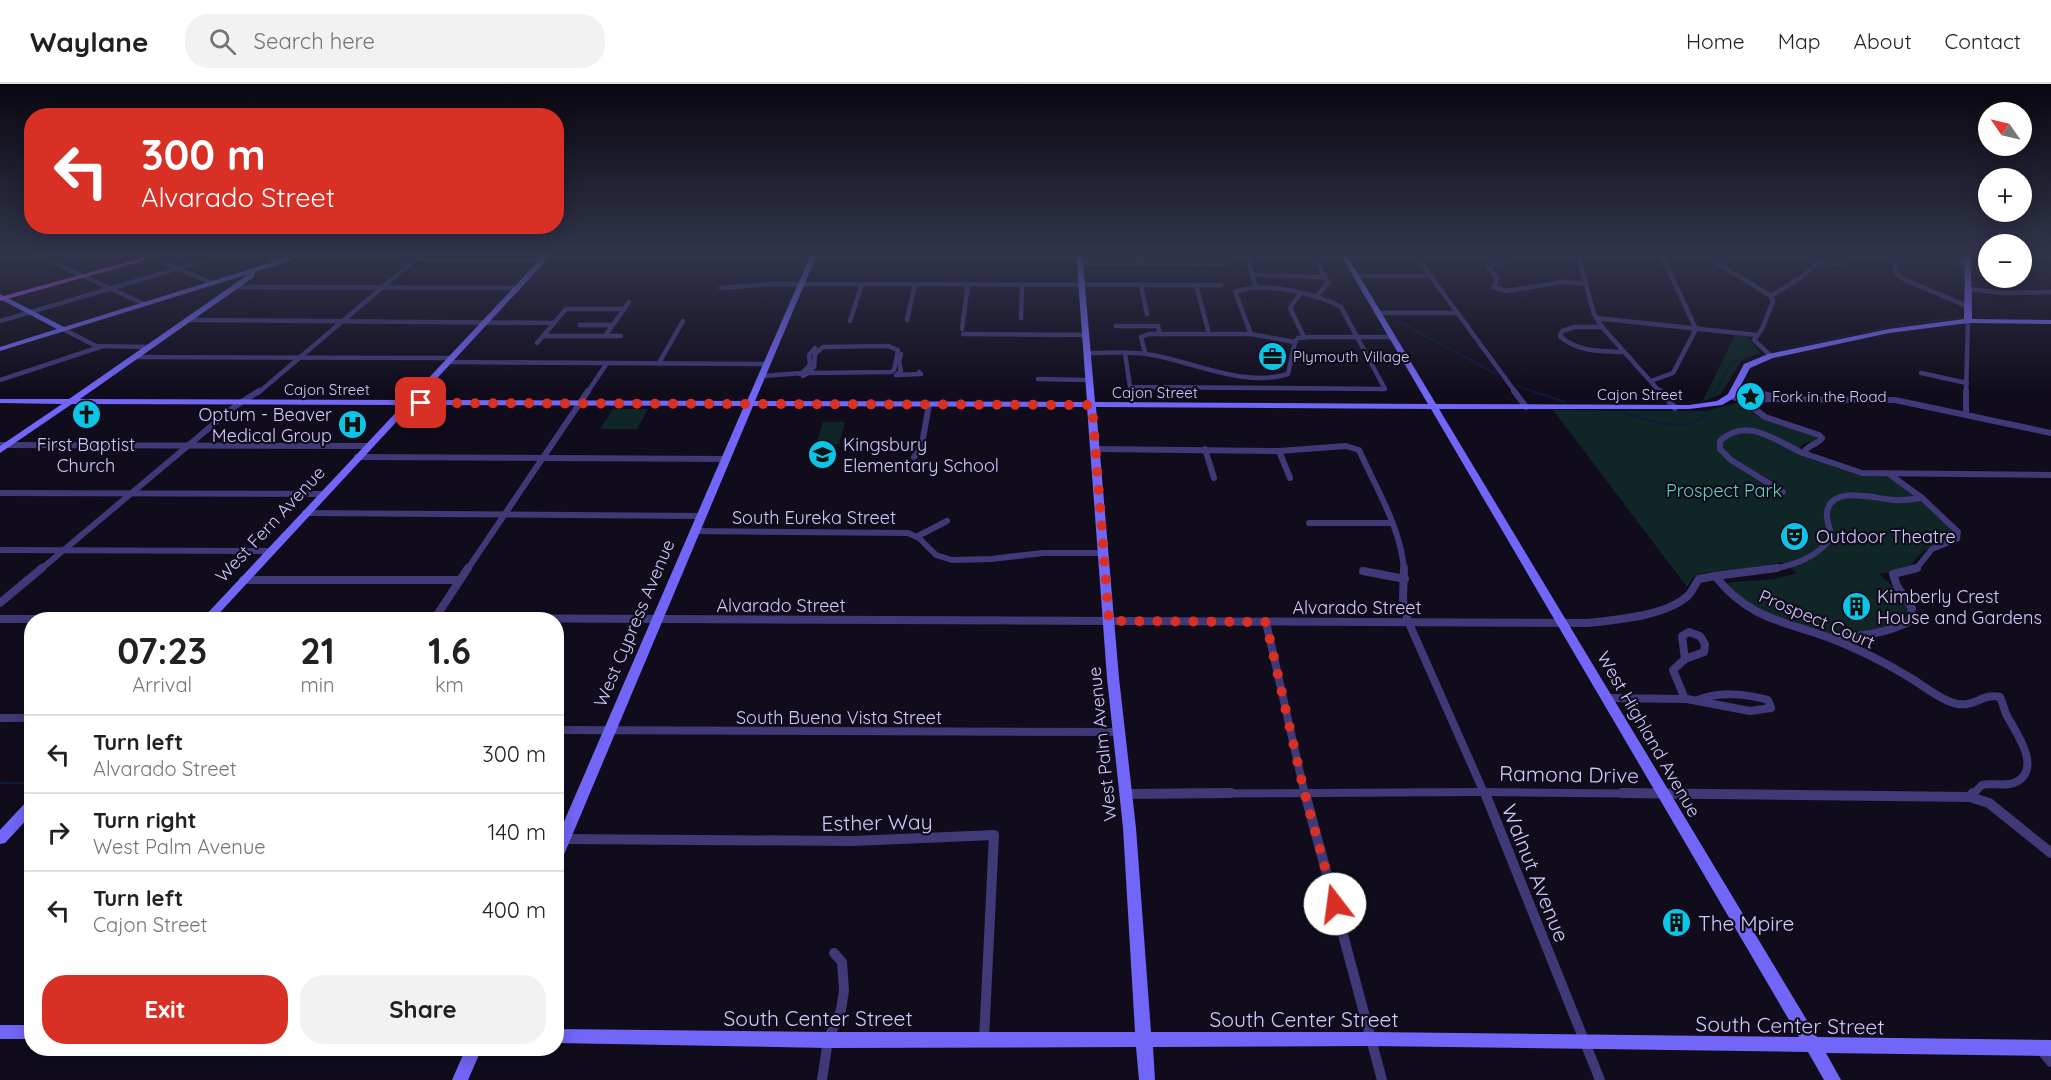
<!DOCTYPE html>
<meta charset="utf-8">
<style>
:root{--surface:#fff;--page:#f2f2f2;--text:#202124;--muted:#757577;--line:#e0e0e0;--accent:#d93025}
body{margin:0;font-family:Quicksand,sans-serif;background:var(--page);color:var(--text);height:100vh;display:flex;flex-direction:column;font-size:22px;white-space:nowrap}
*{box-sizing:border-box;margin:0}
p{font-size:20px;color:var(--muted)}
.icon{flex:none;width:33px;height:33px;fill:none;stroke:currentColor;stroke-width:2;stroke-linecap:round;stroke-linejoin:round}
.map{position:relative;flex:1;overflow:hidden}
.panel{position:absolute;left:24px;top:528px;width:540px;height:444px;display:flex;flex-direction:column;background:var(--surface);border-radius:24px;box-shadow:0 3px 15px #0003}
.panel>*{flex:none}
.guide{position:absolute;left:24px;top:24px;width:540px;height:126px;border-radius:24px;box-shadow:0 3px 15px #0003;background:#d93025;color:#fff;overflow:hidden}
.needle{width:39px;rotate:304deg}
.tools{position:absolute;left:1978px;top:18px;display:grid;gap:12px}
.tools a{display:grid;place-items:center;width:54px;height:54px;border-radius:50%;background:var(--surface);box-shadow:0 3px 15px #0003;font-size:30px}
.pin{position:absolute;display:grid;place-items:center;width:51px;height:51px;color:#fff;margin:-26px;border-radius:12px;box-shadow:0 3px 9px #0006}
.me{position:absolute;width:66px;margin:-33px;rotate:345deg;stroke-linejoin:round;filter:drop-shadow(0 0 4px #0008)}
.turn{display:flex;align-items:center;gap:21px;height:126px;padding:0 18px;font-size:27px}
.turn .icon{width:78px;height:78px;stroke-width:2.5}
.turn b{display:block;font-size:42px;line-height:51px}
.eta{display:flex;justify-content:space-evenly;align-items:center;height:102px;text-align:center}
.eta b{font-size:36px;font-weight:800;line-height:42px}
.primary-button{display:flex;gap:12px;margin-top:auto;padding:12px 18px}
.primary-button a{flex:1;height:69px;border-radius:24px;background:var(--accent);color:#fff;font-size:24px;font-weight:800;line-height:69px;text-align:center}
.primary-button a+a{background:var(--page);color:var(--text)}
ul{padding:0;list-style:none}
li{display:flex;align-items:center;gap:18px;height:78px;padding:0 18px;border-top:2px solid var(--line)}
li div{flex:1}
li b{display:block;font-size:22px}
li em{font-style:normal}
header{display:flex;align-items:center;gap:36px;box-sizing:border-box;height:84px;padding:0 30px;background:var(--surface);border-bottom:2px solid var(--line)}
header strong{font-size:28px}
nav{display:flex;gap:33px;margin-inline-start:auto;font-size:21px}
.search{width:420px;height:54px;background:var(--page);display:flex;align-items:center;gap:15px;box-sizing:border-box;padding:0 21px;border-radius:24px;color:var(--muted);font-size:22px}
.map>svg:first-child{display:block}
</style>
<header>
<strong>Waylane</strong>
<div class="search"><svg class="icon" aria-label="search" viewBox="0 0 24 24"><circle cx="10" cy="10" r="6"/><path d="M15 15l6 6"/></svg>Search here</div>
<nav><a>Home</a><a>Map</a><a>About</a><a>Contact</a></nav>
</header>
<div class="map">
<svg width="2051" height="996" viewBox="0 0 2051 996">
<rect width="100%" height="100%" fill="#100c1c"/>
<g fill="#102525">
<path d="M1735,251l12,2 13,16 -19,8 -20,33 -19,8z"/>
<path d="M1741,318l13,12 8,4 54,18 1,4 -14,4 -4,4 4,7 52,19 29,2 11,5 14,9 44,41 2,5 -4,4 -28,11 -16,18 -28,5 20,18 11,20 -4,9c-30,10 -65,18 -97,10 -12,-3 -23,-10 -34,-15 -23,-10 -34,-14 -51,-33l50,-4 23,-6 -15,-11 -33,7 -46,4 -10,4 -6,10 -134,-177 153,1z"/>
<path d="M613,325h35l-11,20h-37z"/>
<path d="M823,338h22l-6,22h-23z"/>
</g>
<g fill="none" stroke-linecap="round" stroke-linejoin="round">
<g stroke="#0d1b3a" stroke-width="1.5">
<path d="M1956,234h3"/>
<path d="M1394,235l104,56"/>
<path d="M1892,242l59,-7"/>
<path d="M1862,249l26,-6"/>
<path d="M1778,266l78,-16"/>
<path d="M1517,302l20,7"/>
<path d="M1715,309l16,-30 8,-4"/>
</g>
<g stroke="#0d1b3a" stroke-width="2">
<path d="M1532,307l33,11"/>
<path d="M1714,310l2,-3"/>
<path d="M1624,329c26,7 59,22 82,2"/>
<path d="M0,699h32"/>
</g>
<g stroke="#3f3978" stroke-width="4.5">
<path d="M31,168l113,52"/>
<path d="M256,168l25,10"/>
<path d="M1140,168l2,11"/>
<path d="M1196,168l3,12"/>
<path d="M1413,168l103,141"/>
<path d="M1531,168l-43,15 9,11 -3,9 12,4 57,-9 24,2"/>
<path d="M1577,168l17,62 8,13 59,66"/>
<path d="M1718,168l-8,4 1,3 60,37 2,5 -11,28 -8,11 17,16"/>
<path d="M1415,170l47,-2"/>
<path d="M147,171l65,28"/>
<path d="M1313,171l15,28 -12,14"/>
<path d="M1229,172l84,1"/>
<path d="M1247,172l9,32"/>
<path d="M415,176h129"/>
<path d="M1967,178l-65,-1 -6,3 -1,7 6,7 68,29"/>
<path d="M1080,179l144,1"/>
<path d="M1253,191l72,2"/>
<path d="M1356,192h74"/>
<path d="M1141,201l6,29"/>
<path d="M1196,201l12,45"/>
<path d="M237,203l281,1"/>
<path d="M721,204l48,-4 452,1"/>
<path d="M1969,205l33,4 49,-1"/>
<path d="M1300,210l-10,14 14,29"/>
<path d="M1771,212l29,-18 19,-16 24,2"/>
<path d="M1378,229h80"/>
<path d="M1021,234l1,-33"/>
<path d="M1596,234l161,17"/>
<path d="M189,236l365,3"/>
<path d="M907,236l8,-36"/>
<path d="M0,237l234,-69"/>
<path d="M850,237l12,-37"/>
<path d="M580,241h32"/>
<path d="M1116,242h42l2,8"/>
<path d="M1602,243h-27l-13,4 -2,5c17,16 40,15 62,16"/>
<path d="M63,245l33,17 52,1"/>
<path d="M962,245l6,-45"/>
<path d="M963,250l123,1"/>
<path d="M543,252h78"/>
<path d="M605,252l24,-34"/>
<path d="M537,259l29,-34h58"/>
<path d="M888,262l10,4 -4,20 -3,2 -83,1 6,-6 1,-13 8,-7z"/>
<path d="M1087,269c20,0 40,-2 60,1 45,7 96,34 141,20l7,-32"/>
<path d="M1125,269l5,34 255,2 -44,-82c-25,-14 -79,-26 -106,-15l16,42"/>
<path d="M1145,269l-4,-16 8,-3h102l44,8 3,-4 12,-1h83"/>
<path d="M135,273l317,1"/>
<path d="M448,278l320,2"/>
<path d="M659,279l24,-42"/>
<path d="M1921,289l46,10"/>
<path d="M800,290l8,-1"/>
<path d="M896,291l5,-4 -2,-9 2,-8"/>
<path d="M896,291l25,-1 -2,-2"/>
<path d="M763,292l39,-3 8,-8 -1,-10 6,-7"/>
<path d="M803,292l5,-3"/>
<path d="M1038,295l51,1"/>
<path d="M0,296l103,-34"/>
<path d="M1651,297l22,-8 23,-44 -36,-77"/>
<path d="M1736,305l19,4"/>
<path d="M258,309l166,-141"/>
<path d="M587,309l20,-30"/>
<path d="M1966,309l2,-72"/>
</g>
<g stroke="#3f3978" stroke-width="6">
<path d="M1514,307l12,16"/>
<path d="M1660,307l15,17"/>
<path d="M1747,307l25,5"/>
<path d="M1731,312l13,5 21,16 54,18 3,3c-5,7 -13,6 -19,15l59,20 189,2"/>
<path d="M1742,315l153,1 156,33"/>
<path d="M1966,330v-23"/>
<path d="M0,361l367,1"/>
<path d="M1095,365l184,2 67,-5 13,4c17,38 42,78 45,120"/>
<path d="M1205,365l9,29"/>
<path d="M1279,367l11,27"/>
<path d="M357,373l369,2"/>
<path d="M914,373l7,-8 8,-44"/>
<path d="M1889,390l33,24 36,34 -1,7 -25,10 -16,20 -4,1"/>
<path d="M1783,408l-52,-32 -11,-11v-8c28,-25 55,0 83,12"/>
<path d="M0,409l322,1"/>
<path d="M305,429l396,3"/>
<path d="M1309,439h83"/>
<path d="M695,447l213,2 11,5 17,17 16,5 39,-1 52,-6h61"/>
<path d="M918,452l29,-15"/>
<path d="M0,466l270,1"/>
<path d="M40,486l194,-163 25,-16"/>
<path d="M467,486l121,-179"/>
<path d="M1769,486c25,-5 49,-12 63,-34 -2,-7 -6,-15 -5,-23 3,-29 49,-14 67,-13 9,1 19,-1 28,-2"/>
</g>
<g stroke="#3f3978" stroke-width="8">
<path d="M1404,484l-1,32 5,21 77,174"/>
<path d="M1363,487l42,8"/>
<path d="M1715,492l62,-8"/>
<path d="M243,496h217"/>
<path d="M0,519l42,-35"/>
<path d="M435,534l33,-50"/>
<path d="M0,535l435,-1 1153,5c28,-3 75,-7 97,-25 7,-4 9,-13 14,-19l16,-3c40,50 80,45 132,69 21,9 42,20 62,32 12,7 25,18 39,24 26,11 32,-9 52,-4 3,6 4,12 6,17 8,16 36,52 12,67 -11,7 -24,1 -36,4l-10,10"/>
<path d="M1266,538l39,173"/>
<path d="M1689,548l11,4 5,8 -1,8 -19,7 -3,-23z"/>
<path d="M1832,553c27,0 54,-3 78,-16l2,-13 -15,-22 -4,-12 24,-6"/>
<path d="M1685,575l-12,11 12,29"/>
<path d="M1607,614l80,1 63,12 21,-3 -3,-8c-21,-6 -49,-9 -70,0"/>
<path d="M0,634h32"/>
<path d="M556,646l565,2"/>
<path d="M1127,710l357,-2 284,3"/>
</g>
<g stroke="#3f3978" stroke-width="10">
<path d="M1305,709l77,287"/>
<path d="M1485,709l115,287"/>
<path d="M1622,709l348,4 19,6 62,50"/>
<path d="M1127,710l104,-1"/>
<path d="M1970,713l3,-4"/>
<path d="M562,755l291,2 141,-6 -10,204"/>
<path d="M2041,966l10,12"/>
<path d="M822,996l6,-40 13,-30 3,-20 -2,-28 -8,-9"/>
</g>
<g fill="#7166f7" fill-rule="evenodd">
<path d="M305,168h11l-61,20 -1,5 -174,122 328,1 139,-148h7l-137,148 330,1 65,-149h6l-63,149 332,1 -11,-150h6l13,150 333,2 -89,-152h6l91,152 253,1 28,-4 11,-7 16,-30 24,-10 121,-25 75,-10 1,-67h6l1,67 79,1v4l-83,-1 -79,10 -116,25 -23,10 -16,30 -12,7 -33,4h-250l378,628 234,3v16l-225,-3 15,27h-17l-16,-28 -436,-6 -219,1 2,33h-16l-3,-33 -308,1 -272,-5v-14l272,3h307l-12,-204 -16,-150 -20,-271 -334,-1 -190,451 -2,4 -5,1v-22l188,-434 -332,-1 -199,215h-12l202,-215 -331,-1 -72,49v-7l62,-42 -62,-1v-4h69l180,-125 -249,77v-4l57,-18 -57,-30v-5l64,33zM1096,323l335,2 368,628 -427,-5h-221l-15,-204 -17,-150z"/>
<path d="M32,716v14l-27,29 -5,1v-14l27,-29z"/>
<rect x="0" y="941" width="32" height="14"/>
<path d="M466,964h16l-14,32h-16z"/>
</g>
<path fill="#c356f6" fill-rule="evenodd" d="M164,168h11l-175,49v-4z"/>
<defs>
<path id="rail" d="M0,169l4,-1"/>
</defs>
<use href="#rail" stroke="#0cc5e6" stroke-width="3"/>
<use href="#rail" stroke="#100c1c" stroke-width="1.5" stroke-dasharray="4.5" stroke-linecap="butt"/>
</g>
<linearGradient id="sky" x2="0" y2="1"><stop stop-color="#09070f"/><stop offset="0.55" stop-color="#31344b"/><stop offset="1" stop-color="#31344b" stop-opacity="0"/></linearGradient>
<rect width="2051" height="308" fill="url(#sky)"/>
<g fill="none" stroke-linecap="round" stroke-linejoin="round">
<path stroke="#d93025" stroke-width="10" stroke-dasharray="0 18" d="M421,319l671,2 17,216 157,1 38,169 31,113"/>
</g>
<defs>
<symbol id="office-disc" viewBox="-11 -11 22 22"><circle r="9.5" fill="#0cc5e6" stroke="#100c1c"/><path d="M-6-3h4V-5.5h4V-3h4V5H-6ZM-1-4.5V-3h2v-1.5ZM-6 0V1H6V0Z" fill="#111"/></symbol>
<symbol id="sight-disc" viewBox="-11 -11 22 22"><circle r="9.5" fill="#0cc5e6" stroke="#100c1c"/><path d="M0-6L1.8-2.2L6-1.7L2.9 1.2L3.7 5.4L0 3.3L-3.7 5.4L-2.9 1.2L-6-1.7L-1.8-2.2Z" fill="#111"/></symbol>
<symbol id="church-disc" viewBox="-11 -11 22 22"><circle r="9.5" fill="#0cc5e6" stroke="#100c1c"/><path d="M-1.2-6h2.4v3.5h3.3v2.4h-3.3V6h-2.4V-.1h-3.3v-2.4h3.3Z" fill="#111"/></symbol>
<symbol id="hospital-disc" viewBox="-11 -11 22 22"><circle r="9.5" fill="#0cc5e6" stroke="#100c1c"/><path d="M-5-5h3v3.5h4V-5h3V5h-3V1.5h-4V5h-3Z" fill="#111"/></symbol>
<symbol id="school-disc" viewBox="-11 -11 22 22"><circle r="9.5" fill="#0cc5e6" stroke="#100c1c"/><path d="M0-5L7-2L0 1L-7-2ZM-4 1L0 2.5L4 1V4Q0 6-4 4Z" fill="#111"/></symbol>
<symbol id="theatre-disc" viewBox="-11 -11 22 22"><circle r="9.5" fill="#0cc5e6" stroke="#100c1c"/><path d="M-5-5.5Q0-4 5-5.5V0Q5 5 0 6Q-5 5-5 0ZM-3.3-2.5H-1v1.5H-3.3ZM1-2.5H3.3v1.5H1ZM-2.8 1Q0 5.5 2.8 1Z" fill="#111"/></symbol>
<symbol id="building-disc" viewBox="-11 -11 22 22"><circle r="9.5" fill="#0cc5e6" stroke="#100c1c"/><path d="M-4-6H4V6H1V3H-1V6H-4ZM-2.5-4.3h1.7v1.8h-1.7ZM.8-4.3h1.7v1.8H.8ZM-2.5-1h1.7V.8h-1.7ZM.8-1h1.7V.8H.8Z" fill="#111"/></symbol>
</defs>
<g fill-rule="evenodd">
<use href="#office-disc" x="1256" y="256" width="33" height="33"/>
<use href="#sight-disc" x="1734" y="296" width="33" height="33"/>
<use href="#church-disc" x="70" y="314" width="33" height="33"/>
<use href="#hospital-disc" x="336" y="324" width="33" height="33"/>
<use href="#school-disc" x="806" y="354" width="33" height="33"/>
<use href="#theatre-disc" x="1778" y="436" width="33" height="33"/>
<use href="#building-disc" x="1840" y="506" width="33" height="33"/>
<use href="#building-disc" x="1660" y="822" width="33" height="33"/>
</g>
<g text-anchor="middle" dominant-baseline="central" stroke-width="4.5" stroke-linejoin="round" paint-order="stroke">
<g font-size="15" fill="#d2c9fc" stroke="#100c1c" text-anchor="start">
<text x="1293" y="272">Plymouth Village</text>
<text x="1772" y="312">Fork in the Road</text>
</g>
<g font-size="15" fill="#d2c9fc" stroke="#100c1c">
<text x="327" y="305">Cajon Street</text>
<text x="1155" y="308">Cajon Street</text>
<text x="1640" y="310">Cajon Street</text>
</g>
<g font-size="18" fill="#d2c9fc" stroke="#100c1c" text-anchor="start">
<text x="332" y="330" text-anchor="end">Optum - Beaver<tspan x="332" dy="21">Medical Group</tspan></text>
<text x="86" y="360" text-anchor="middle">First Baptist<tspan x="86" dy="21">Church</tspan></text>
<text x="843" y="360">Kingsbury<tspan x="843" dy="21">Elementary School</tspan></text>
<text x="1816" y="452">Outdoor Theatre</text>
<text x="1877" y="512">Kimberly Crest<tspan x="1877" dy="21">House and Gardens</tspan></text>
</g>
<g font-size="18" fill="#5bd7be" stroke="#100c1c">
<text x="1724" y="406">Prospect Park</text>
</g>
<g font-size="18" fill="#d2c9fc" stroke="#100c1c">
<text x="814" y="433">South Eureka Street</text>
<text transform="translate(270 440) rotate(-47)">West Fern Avenue</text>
<text x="781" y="521">Alvarado Street</text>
<text x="1357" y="523">Alvarado Street</text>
<text transform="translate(1817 535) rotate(23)">Prospect Court</text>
<text transform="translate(634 539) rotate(-67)">West Cypress Avenue</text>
<text x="839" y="633">South Buena Vista Street</text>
<text transform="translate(1649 650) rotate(60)">West Highland Avenue</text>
<text transform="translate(1102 660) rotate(-96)">West Palm Avenue</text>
</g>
<g font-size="21" fill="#d2c9fc" stroke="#100c1c">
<text transform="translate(1569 690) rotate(1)">Ramona Drive</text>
<text transform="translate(877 738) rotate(-1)">Esther Way</text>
<text transform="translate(1536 789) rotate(68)">Walnut Avenue</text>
<text x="818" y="934">South Center Street</text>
<text x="1304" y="935">South Center Street</text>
<text transform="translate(1790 941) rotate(1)">South Center Street</text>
</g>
<g font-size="21" fill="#d2c9fc" stroke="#100c1c" text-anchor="start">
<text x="1698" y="839">The Mpire</text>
</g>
</g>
</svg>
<div class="tools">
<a><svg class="needle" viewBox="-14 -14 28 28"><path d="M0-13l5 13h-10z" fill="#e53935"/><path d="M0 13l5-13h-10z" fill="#757577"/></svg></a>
<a>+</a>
<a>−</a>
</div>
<div class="pin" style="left:421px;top:319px;background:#d93025"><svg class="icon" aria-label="arrive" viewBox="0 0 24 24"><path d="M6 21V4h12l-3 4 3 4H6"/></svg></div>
<svg class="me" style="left:1335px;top:820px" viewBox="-20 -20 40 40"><circle r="19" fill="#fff"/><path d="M0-13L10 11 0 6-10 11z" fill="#d93025"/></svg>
<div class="guide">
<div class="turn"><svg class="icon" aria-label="left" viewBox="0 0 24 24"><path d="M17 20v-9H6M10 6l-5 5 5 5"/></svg><div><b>300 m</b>Alvarado Street</div></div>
</div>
<section class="panel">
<div class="eta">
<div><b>07:23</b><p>Arrival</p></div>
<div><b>21</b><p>min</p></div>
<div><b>1.6</b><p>km</p></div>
</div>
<ul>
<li><svg class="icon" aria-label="left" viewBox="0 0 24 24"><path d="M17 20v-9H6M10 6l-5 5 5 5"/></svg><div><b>Turn left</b><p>Alvarado Street</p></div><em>300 m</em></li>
<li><svg class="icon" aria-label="right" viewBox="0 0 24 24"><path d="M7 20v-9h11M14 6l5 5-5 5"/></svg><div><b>Turn right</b><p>West Palm Avenue</p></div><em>140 m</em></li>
<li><svg class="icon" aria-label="left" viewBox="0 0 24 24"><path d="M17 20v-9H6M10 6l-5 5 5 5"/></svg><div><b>Turn left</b><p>Cajon Street</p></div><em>400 m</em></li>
</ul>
<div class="primary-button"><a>Exit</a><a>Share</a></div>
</section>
</div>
